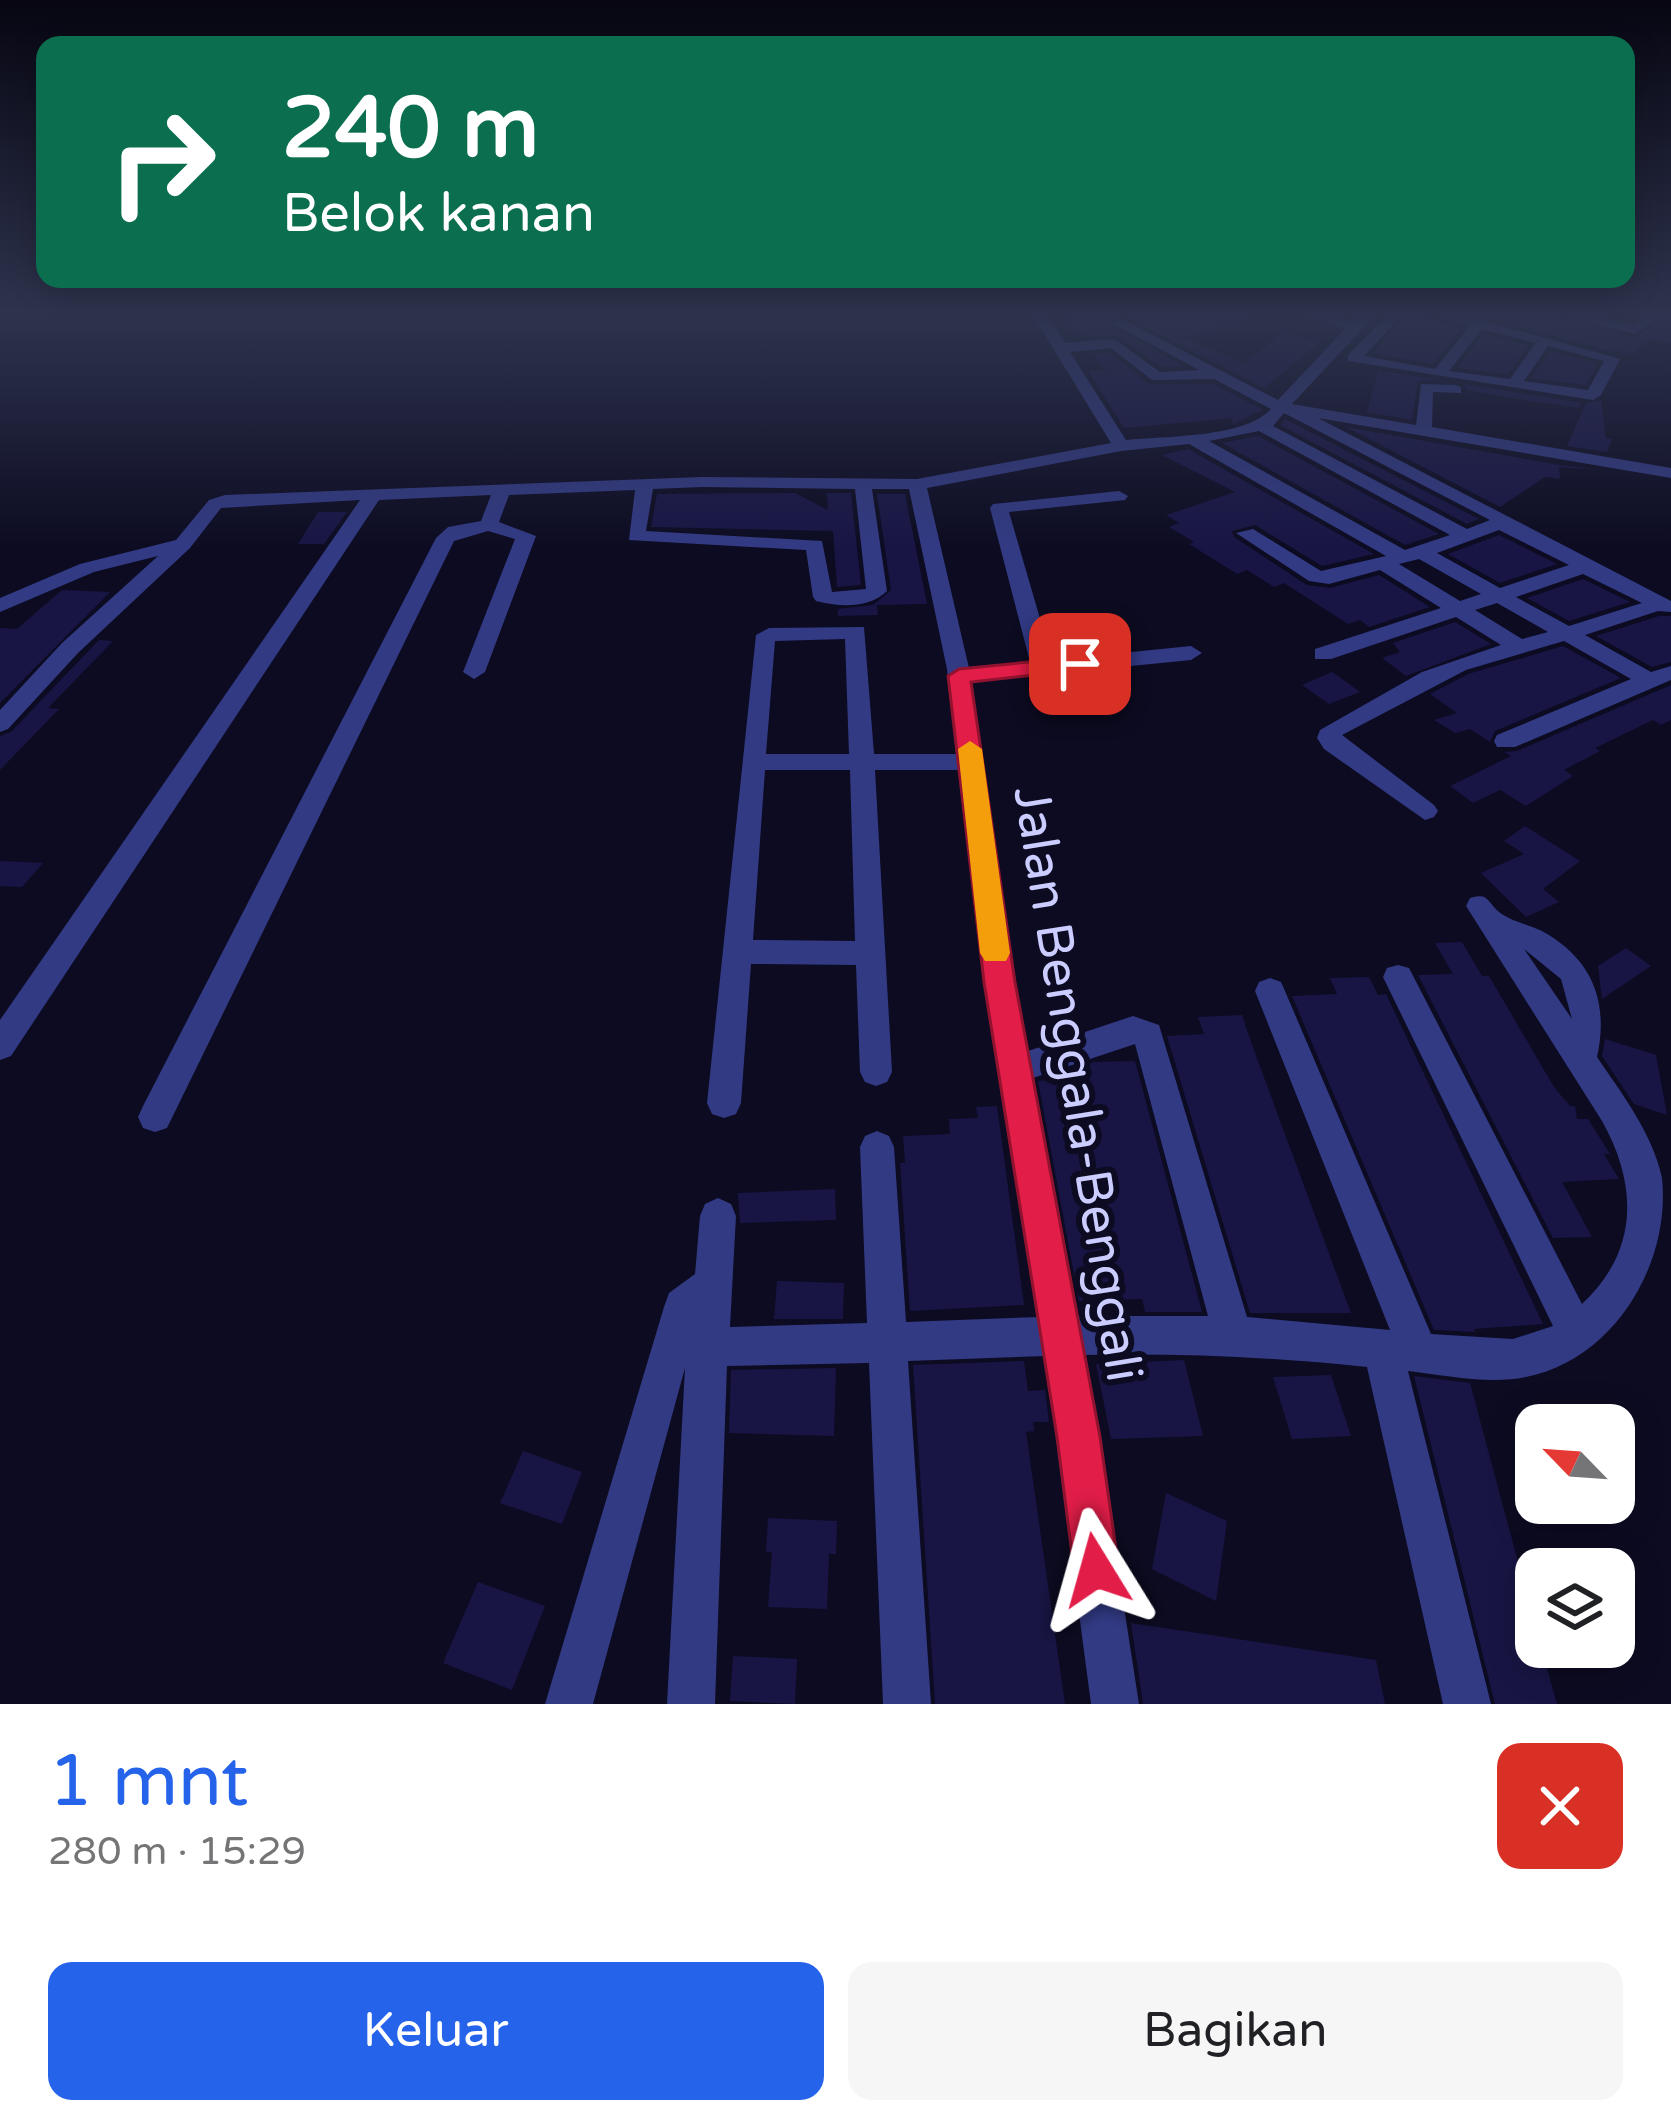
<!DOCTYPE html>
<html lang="id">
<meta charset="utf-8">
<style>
:root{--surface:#fff;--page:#f6f6f6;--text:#202124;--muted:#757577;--accent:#2563eb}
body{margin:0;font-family:"Varela Round",sans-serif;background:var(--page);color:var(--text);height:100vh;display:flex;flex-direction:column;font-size:45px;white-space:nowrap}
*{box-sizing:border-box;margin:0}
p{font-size:39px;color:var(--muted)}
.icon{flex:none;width:66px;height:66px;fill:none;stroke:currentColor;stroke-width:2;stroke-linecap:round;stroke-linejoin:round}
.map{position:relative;height:1704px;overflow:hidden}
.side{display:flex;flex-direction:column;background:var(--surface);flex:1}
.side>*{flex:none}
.banner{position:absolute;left:36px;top:36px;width:1599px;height:252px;border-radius:24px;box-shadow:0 6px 30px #0003;background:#0b6e4f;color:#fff;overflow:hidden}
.needle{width:78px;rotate:295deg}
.fabs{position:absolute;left:1515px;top:1404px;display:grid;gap:24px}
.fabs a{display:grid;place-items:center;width:120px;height:120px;border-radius:24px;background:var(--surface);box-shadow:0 6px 30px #0003;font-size:60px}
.pin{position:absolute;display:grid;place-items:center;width:102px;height:102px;color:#fff;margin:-51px;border-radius:24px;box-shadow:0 6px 18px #0006}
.me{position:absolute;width:132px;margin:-66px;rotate:352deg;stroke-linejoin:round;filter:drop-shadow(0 0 9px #0008)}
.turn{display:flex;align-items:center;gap:42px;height:252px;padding:0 48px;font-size:54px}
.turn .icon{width:156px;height:156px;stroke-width:2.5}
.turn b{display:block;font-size:84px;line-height:102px}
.round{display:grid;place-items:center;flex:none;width:126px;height:126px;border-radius:24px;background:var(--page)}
.head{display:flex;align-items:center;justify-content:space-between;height:204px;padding:0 48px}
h1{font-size:72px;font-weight:600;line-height:90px;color:var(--accent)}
.primary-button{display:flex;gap:24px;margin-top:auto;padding:24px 48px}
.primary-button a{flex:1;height:138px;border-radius:24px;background:var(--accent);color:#fff;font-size:48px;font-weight:600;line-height:138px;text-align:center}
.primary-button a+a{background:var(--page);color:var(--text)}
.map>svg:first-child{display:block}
</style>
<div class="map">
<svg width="1671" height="1704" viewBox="0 0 1671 1704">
<rect width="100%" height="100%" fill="#0c0b21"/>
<g fill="#181544">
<path d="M1070,312h17l96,54 -22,1 -44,-32 -31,2 -26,-17 17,-4z"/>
<path d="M1117,312h133l1,6 -68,19 60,27 40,-30 36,9 -55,45z"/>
<path d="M1409,312l53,16 -29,36 -60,-11z"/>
<path d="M1500,312l52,3 82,23 37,-25v30l-22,-4 -16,15 -27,-4 -110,-30z"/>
<path d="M1484,334l44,12 -20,28 -51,-6z"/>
<path d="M1550,351l47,13 -11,21 -54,-7z"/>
<path d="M1110,353l39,31h64l50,26 -30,14 -1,-6 -108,10 -36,-57h18l-13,-17z"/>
<path d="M1378,370l61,10 -21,1 -6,39 -45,-8z"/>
<path d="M1464,384l117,19 -2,5 -55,-8 -58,-10z"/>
<path d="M1601,400l5,38 6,1 -5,13 -40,-6 19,-43z"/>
<path d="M1285,419l194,100 -12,5 -187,-99z"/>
<path d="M1346,427l213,38 41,5 -41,-3 1,12 -15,-2 -45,30z"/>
<path d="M1258,436l181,98 -34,11 -183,-102z"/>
<path d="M1188,449l186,105 -52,12 -67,-41 -23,6 2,6 73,48 23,3 49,-13 51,32 -61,20 -9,-7 -12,4 -64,-41 -10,4 -27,-17 -10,4 -48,-30 5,-2 -25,-15 10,-4 -13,-8 69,-23 -73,-37z"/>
<path d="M795,493l33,17 -1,-17h24l10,92 -24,2 -4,-56 -182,-4 6,-33z"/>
<path d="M877,494h28l22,110 -50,1 1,10 -40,1v-7l35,-4 18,-15z"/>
<path d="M318,512h29l-23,32h-26z"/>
<path d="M1499,535l58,29 -57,19 -52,-29z"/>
<path d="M1583,579l47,23 -61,19 -42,-23z"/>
<path d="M62,590l48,2 -110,111v-75l17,1z"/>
<path d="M1659,616h12v46l-19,5 -56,-31z"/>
<path d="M1455,622l36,22 -85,32 -24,-18 18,-6 -7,-9z"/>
<path d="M99,640l14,1 -65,67 11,1 -59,61v-34l11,-4z"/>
<path d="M1563,646l58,32 -126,53 -5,11 -20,-13 -15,4 -21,-13 23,-7 -27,-19 38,-20z"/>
<path d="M1332,672l6,4 22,16 -31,12 -27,-19z"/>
<path d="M1671,685v35l-10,5 -8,-5 -58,28 5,3 -36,19 9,6 -47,30 -26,-16 -27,13 -23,-17 61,-30 -7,-4 13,-1z"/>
<path d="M1525,826l55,35 -37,28 16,13 -33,15 -45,-44 43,-19 -20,-13z"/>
<path d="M0,861l43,2 -21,24 -22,-1z"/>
<path d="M1462,942l20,34h7l65,111 16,19h5l2,13h11l22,35h-6l15,25 -57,3 30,55 -39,1 -135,-263 35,-1 -18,-31z"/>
<path d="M1626,948l25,18 -49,33 -4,-33z"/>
<path d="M1369,977l9,18 8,-1 157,330 -69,5 1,3 -41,-2 -142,-334 45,-2 -7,-16z"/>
<path d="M1242,1015l9,27 100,271h-101l-83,-277 37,-2 -6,-17z"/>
<path d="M1605,1039l51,16 11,60 -33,-11 -32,-48z"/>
<path d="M1135,1061l67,251h-57l-3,-13 -63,2 -41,-220 53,-5 -3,-12 6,-2z"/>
<path d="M997,1106l27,199 -114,6 -10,-148h5l-2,-27 47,-2 -1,-15 29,-1 -2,-11z"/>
<path d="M835,1189l1,31 -96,3 -2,-30z"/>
<path d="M777,1281l67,2 -1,36h-69z"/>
<path d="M1184,1360l19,76 -92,3 -15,-75z"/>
<path d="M1024,1361l4,30 17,-1 4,32h-16l1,9 -8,1 39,272h-130l-22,-339z"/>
<path d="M836,1368l-2,68 -105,-3 2,-63z"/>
<path d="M1331,1375l20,61 -59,3 -19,-62z"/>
<path d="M1414,1376l56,7 66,246v18h5l16,57h-62z"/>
<path d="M523,1451l59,21 -20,52 -62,-21z"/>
<path d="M1166,1493l61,28 -11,80 -64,-32z"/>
<path d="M768,1518l69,3 -1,33h-7l-2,55 -59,-2 4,-55h-6z"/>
<path d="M478,1582l67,24 -33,84 -69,-27z"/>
<path d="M1131,1623l245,37 9,44h-242z"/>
<path d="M733,1656l64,3 -2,45 -65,-3z"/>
</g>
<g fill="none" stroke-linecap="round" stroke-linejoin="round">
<g fill="#323a84" fill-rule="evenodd">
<path d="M1031,312h14l20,31 49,-4 46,33 39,-2 -108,-58h17l170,88 67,-71 -49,-17h21l35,10 11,-10h15l-86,92 124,21 5,-41 35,1 5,2v6l-28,-1 -1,35 239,41v10l-353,-60 353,183v11l-13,-1 -73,24 66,37 20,-6v14l-156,67h-18l-3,-6 3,-6 134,-56 -67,-38 -98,29 -124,65 92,70 4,6 -4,6 -9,3 -101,-71 -7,-11 3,-8 102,-58 79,-27 -45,-28 -125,42h-16v-10l126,-41 -61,-38 -51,14 -20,-3 -73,-48 17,-4 68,42 65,-15 -197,-112 -68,7 -194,37 42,180 61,-6 -40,-154 3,-4 126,-13 9,5 -3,4 -116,12 43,148 139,-14 11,7 -11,7 -220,22 32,233 25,136 105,-35 26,9 88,292 143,13 -135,-339 4,-9 11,-4 11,4 4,9 146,343 82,5 40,-13 -170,-349 4,-9 11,-3 11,3 173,336c57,-53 56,-119 20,-183l-136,-215 4,-8c19,-6 17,4 29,14 11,9 31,13 43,19 51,28 67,72 55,126 25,37 56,77 65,121 9,87 -49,182 -136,199 -38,8 -81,-2 -118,-6l83,333h-48l-76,-337c-95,-10 -188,-14 -282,-12l54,349h-48l-46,-348 -137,5 23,343h-48l-14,-341 -142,3 -12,338h-48l18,-336 -92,336h-48l119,-397 5,-14 26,-19 5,-58 5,-12 13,-6 13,6 5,12 -6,111 137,-4 -7,-176 5,-11 12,-5 12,5 5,11 12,175 133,-5 -64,-402 -17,-145h-83l17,302 -5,10 -11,4 -11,-4 -5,-10 -4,-107 -105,-1 -10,139 -5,11 -12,4 -12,-4 -5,-11 49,-468 13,-7 95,-1 10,127h82l-9,-85 -38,-180h-37l15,102c-19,18 -47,16 -71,10l-3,-4 -7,-47 -177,-10 6,-50 -126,5 -10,27 37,14 -51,136 -11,7 -11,-7 52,-133 -27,-8 -34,10 -287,587 -12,4 -12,-4 -5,-11 5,-11 293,-568 12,-11 33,-6 10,-26 -112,5 -368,556 -11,4v-40l360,-520 -139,8 -31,40 -112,105 -70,76 -8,3v-22l62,-67 96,-87 -64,16 -94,40v-14l80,-34 96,-24 33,-40 16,-5 477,-18 215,2 194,-36zM1111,348l41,32 62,-1 57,30c-26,29 -106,27 -145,31l-56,-88zM1284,413l206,107 -23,9 -194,-103zM1259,431l191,104 -45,15 -196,-109zM702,487l153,2 11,100 -34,3 -10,-51 -176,-10 7,-42zM1499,530l70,35 -69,23 -63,-35zM1419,559l62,35 -21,7 -61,-37zM1583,574l59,29 -73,23 -53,-29zM1497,603l51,29 -26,7 -47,-29zM845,639l4,115h-83l9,-113zM765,770h85l5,171 -102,-1zM1524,949l37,30 11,40zM1135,1044l73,272h-131l-44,-238z"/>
<path d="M1391,312h14l-41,44 71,13 35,-43 -45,-14 51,7 6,-7h14l-8,10 132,37 -19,36 -8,5 -245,-39v-6zM1482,329l54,14 -26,36 -61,-8zM1548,346l56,15 -16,29 -64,-9z"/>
<path d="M1570,312l63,13 18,-13h16l-32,22 -65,-16z"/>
</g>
</g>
<linearGradient id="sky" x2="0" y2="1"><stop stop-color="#070612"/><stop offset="0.57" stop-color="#2e344e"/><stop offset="1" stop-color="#2e344e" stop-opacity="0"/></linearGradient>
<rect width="1671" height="550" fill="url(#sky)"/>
<path fill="#e11d48" stroke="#92132f" stroke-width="3" d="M1080,657l8,2v10l-117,13 44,300 85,455 19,133 -6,16 -17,7 -16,-7 -6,-16 -17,-133 -73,-455 -36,-306 11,-7z"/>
<path fill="#f59e0b" d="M970,741l12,8 28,204 -4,8h-21l-5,-8 -22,-204z"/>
<g text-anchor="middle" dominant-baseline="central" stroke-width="12" stroke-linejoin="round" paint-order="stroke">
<g font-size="51" fill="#cbccff" stroke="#0c0b21">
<text transform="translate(1077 1084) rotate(81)">Jalan Benggala-Benggali</text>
</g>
</g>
</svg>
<div class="fabs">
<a><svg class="needle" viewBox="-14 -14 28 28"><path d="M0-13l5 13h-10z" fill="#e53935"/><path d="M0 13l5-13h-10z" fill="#757577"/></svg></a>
<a><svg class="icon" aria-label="layers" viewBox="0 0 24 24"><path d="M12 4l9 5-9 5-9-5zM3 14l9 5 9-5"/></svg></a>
</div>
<div class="pin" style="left:1080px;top:664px;background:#d93025"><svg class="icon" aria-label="arrive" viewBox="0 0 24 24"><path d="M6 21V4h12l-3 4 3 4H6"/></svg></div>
<svg class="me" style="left:1096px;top:1570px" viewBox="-20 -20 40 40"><path d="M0-17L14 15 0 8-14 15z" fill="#e11d48" stroke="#fff" stroke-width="4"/></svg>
<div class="banner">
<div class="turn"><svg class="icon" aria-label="right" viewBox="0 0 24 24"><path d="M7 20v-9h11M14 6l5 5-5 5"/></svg><div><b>240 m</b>Belok kanan</div></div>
</div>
</div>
<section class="side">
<div class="head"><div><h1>1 mnt</h1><p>280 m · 15:29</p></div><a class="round" style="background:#d93025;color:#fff"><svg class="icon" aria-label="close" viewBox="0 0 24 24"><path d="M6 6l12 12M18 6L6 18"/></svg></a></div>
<div class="primary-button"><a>Keluar</a><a>Bagikan</a></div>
</section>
